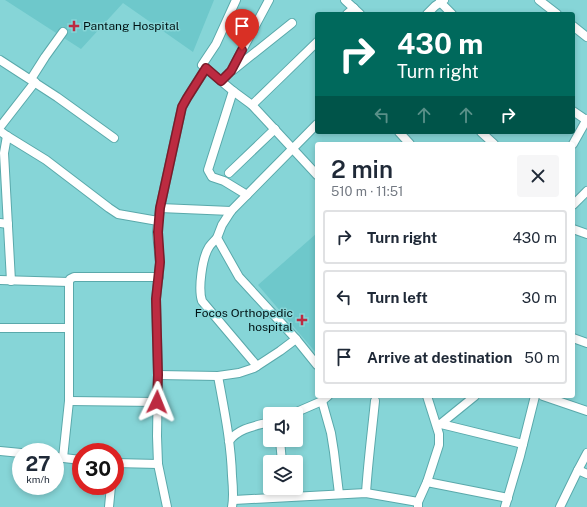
<!DOCTYPE html>
<meta charset="utf-8">
<style>
:root{--surface:#fff;--page:#f6f6f7;--text:#1f2937;--muted:#747a83;--line:#e0e1e3}
body{margin:0;font-family:"Public Sans",sans-serif;background:var(--page);color:var(--text);height:100vh;display:flex;flex-direction:column;font-size:15px;white-space:nowrap}
*{box-sizing:border-box;margin:0}
p{font-size:13px;color:var(--muted)}
.icon{flex:none;width:22px;height:22px;fill:none;stroke:currentColor;stroke-width:2;stroke-linecap:round;stroke-linejoin:round}
.map{position:relative;flex:1;overflow:hidden}
.drawer{position:absolute;left:315px;top:142px;width:260px;height:256px;display:flex;flex-direction:column;background:var(--surface);border-radius:4px;box-shadow:0 2px 6px #0003}
.drawer>*{flex:none}
.guide{position:absolute;left:315px;top:12px;width:260px;height:122px;border-radius:4px;box-shadow:0 2px 6px #0003;background:#00695c;color:#fff;overflow:hidden}
.controls{position:absolute;left:263px;top:407px;display:grid;gap:8px}
.controls a{display:grid;place-items:center;width:40px;height:40px;border-radius:4px;background:var(--surface);box-shadow:0 2px 6px #0003;font-size:20px}
.speed{position:absolute;left:12px;top:443px;display:flex;gap:8px;font-size:20px;font-weight:700;text-align:center}
.speed>*{display:grid;place-content:center;width:52px;height:52px;border-radius:50%;background:var(--surface);box-shadow:0 2px 6px #0003;line-height:1}
.speed small{font-size:10px;font-weight:400}
.speed .limit{border:6px solid #d22;background:#fff;color:#111}
.pin{position:absolute;display:grid;place-items:center;width:34px;height:34px;color:#fff;margin:-41px -17px;border-radius:50% 50% 50% 0;rotate:-45deg;box-shadow:0 0 4px #0007}
.pin .icon{rotate:45deg}
.me{position:absolute;width:44px;margin:-22px;rotate:2deg;stroke-linejoin:round;filter:drop-shadow(0 0 3px #0008)}
.turn{display:flex;align-items:center;gap:14px;height:84px;padding:0 16px;font-size:18px}
.turn .icon{width:52px;height:52px;stroke-width:2.5}
.turn b{display:block;font-size:28px;line-height:34px}
.lanes{display:flex;align-items:center;height:38px;padding:0 16px;background:#0003;justify-content:center;gap:20px;direction:ltr}
.lanes .off{opacity:.35}
.round{display:grid;place-items:center;flex:none;width:42px;height:42px;border-radius:4px;background:var(--page)}
.headline{display:flex;align-items:center;justify-content:space-between;height:68px;padding:0 16px}
h1{font-size:24px;font-weight:600;line-height:30px}
ul{padding:0;list-style:none}
li{display:flex;align-items:center;gap:12px;height:54px;margin:0 8px 6px;padding:0 8px;border:2px solid var(--line);border-radius:4px}
li div{flex:1}
li b{display:block;font-size:15px}
li em{font-style:normal}
.map>svg:first-child{display:block}
</style>
<div class="map">
<svg width="587" height="507" viewBox="0 0 587 507">
<rect width="100%" height="100%" fill="#86d5d7"/>
<g fill="#6ec8cb">
<path d="M5,0h209l-21,52 -70,-49 -42,46z"/>
<path d="M317,233v121l-59,-69z"/>
</g>
<g fill="none" stroke-linecap="round" stroke-linejoin="round">
<defs>
<g id="minor">
<path d="M236,0l-20,44 -14,21 31,26 19,14 65,70"/>
<path d="M345,0l15,14"/>
<path d="M539,0l18,14"/>
<path d="M440,2l12,12"/>
<path d="M347,14l7,-6"/>
<path d="M427,14l8,-8 9,-6"/>
<path d="M573,26l14,11"/>
<path d="M0,60l57,37 57,41"/>
<path d="M233,70l59,-47"/>
<path d="M31,79l14,-22 18,-25"/>
<path d="M221,81l10,-10 38,-71"/>
<path d="M233,91l-25,79 4,7 12,4 23,14"/>
<path d="M252,105l30,-29 35,-34"/>
<path d="M573,111l13,9"/>
<path d="M317,124l-86,87 -9,14 -5,13 22,39 57,62 21,26"/>
<path d="M0,127l35,-45"/>
<path d="M0,131l7,5 39,24 63,48 9,6 40,7"/>
<path d="M399,132l11,12"/>
<path d="M481,132l13,12"/>
<path d="M7,136l-3,17 7,128"/>
<path d="M573,144l14,-25"/>
<path d="M229,173l46,-44"/>
<path d="M573,205l14,-14"/>
<path d="M160,208l71,3"/>
<path d="M0,223l8,1"/>
<path d="M573,229l14,5"/>
<path d="M217,238c-3,3 -6,6 -8,9 -7,11 -11,42 -7,54l55,65"/>
<path d="M0,280l69,2"/>
<path d="M0,328h69"/>
<path d="M573,338l14,5"/>
<path d="M158,375l60,1 21,-3 15,-5 26,-17 16,-12"/>
<path d="M218,376c6,33 13,66 14,100 1,11 2,21 0,31"/>
<path d="M427,396l12,38v11l-12,37"/>
<path d="M543,396l44,15"/>
<path d="M69,401l88,1"/>
<path d="M322,401l9,32 3,19 5,42"/>
<path d="M292,414l30,-13 6,-5"/>
<path d="M441,424l82,20"/>
<path d="M438,426l37,-30"/>
<path d="M280,440l2,22"/>
<path d="M229,441c10,-13 26,-15 41,-19"/>
<path d="M0,451l21,2"/>
<path d="M55,457l26,3"/>
<path d="M63,458l6,-57v-119l1,-3 4,-2h85"/>
<path d="M115,463l43,1"/>
<path d="M578,470l9,4"/>
<path d="M284,488v9"/>
<path d="M366,493c2,-31 6,-62 9,-92"/>
<path d="M234,500l132,-7 52,9"/>
<path d="M109,507l2,-21"/>
<path d="M167,507l-9,-43 -1,-28 1,-61 -2,-76 4,-36 -3,-31 3,-24 22,-101 5,-9 19,-30"/>
<path d="M418,507v-5l9,-20 81,16"/>
<path d="M505,507l15,-51 15,-60"/>
<path d="M560,507l18,-37 9,-17"/>
</g>
</defs>
<use href="#minor" stroke="#5aa9ab" stroke-width="10"/>
<use href="#minor" stroke="#fff" stroke-width="8"/>
</g>
<g fill="none" stroke-linecap="round" stroke-linejoin="round">
<defs>
<path id="route" d="M157,402l1,-27 -2,-76 4,-37 -2,-30 2,-24 22,-101 5,-9 19,-30 15,13 10,-10 11,-21"/>
</defs>
<use href="#route" stroke="#7a1c2a" stroke-width="10"/>
<use href="#route" stroke="#bc2b41" stroke-width="7"/>
</g>
<g fill="#bc2b41" stroke="#86d5d7" stroke-width="1.5">
<path d="M72 20h4v4h4v4h-4v4h-4v-4h-4v-4h4z"/>
<path d="M300 314h4v4h4v4h-4v4h-4v-4h-4v-4h4z"/>
</g>
<g text-anchor="middle" dominant-baseline="central" stroke-width="3" stroke-linejoin="round" paint-order="stroke">
<g font-size="12" fill="#001314" stroke="#86d5d7" text-anchor="start">
<text x="83" y="26">Pantang Hospital</text>
<text x="293" y="313" text-anchor="end">Focos Orthopedic<tspan x="293" dy="14">hospital</tspan></text>
</g>
</g>
</svg>
<div class="controls">
<a><svg class="icon" aria-label="sound" viewBox="0 0 24 24"><path d="M4 9h4l5-4v14l-5-4H4zM17 9q2 3 0 6"/></svg></a>
<a><svg class="icon" aria-label="layers" viewBox="0 0 24 24"><path d="M12 4l9 5-9 5-9-5zM3 14l9 5 9-5"/></svg></a>
</div>
<div class="speed"><div>27<small>km/h</small></div><div class="limit">30</div></div>
<div class="pin" style="left:242px;top:50px;background:#d93025"><svg class="icon" aria-label="arrive" viewBox="0 0 24 24"><path d="M6 21V4h12l-3 4 3 4H6"/></svg></div>
<svg class="me" style="left:157px;top:402px" viewBox="-20 -20 40 40"><path d="M0-17L14 15 0 8-14 15z" fill="#bc2b41" stroke="#fff" stroke-width="4"/></svg>
<div class="guide">
<div class="turn"><svg class="icon" aria-label="right" viewBox="0 0 24 24"><path d="M7 20v-9h11M14 6l5 5-5 5"/></svg><div><b>430 m</b>Turn right</div></div>
<div class="lanes"><svg class="icon off" aria-label="left" viewBox="0 0 24 24"><path d="M17 20v-9H6M10 6l-5 5 5 5"/></svg><svg class="icon off" aria-label="ahead" viewBox="0 0 24 24"><path d="M12 20V5M6 11l6-6 6 6"/></svg><svg class="icon off" aria-label="ahead" viewBox="0 0 24 24"><path d="M12 20V5M6 11l6-6 6 6"/></svg><svg class="icon" aria-label="right" viewBox="0 0 24 24"><path d="M7 20v-9h11M14 6l5 5-5 5"/></svg></div>
</div>
<section class="drawer">
<div class="headline"><div><h1>2 min</h1><p>510 m · 11:51</p></div><a class="round"><svg class="icon" aria-label="close" viewBox="0 0 24 24"><path d="M6 6l12 12M18 6L6 18"/></svg></a></div>
<ul>
<li><svg class="icon" aria-label="right" viewBox="0 0 24 24"><path d="M7 20v-9h11M14 6l5 5-5 5"/></svg><div><b>Turn right</b></div><em>430 m</em></li>
<li><svg class="icon" aria-label="left" viewBox="0 0 24 24"><path d="M17 20v-9H6M10 6l-5 5 5 5"/></svg><div><b>Turn left</b></div><em>30 m</em></li>
<li><svg class="icon" aria-label="arrive" viewBox="0 0 24 24"><path d="M6 21V4h12l-3 4 3 4H6"/></svg><div><b>Arrive at destination</b></div><em>50 m</em></li>
</ul>
</section>
</div>
